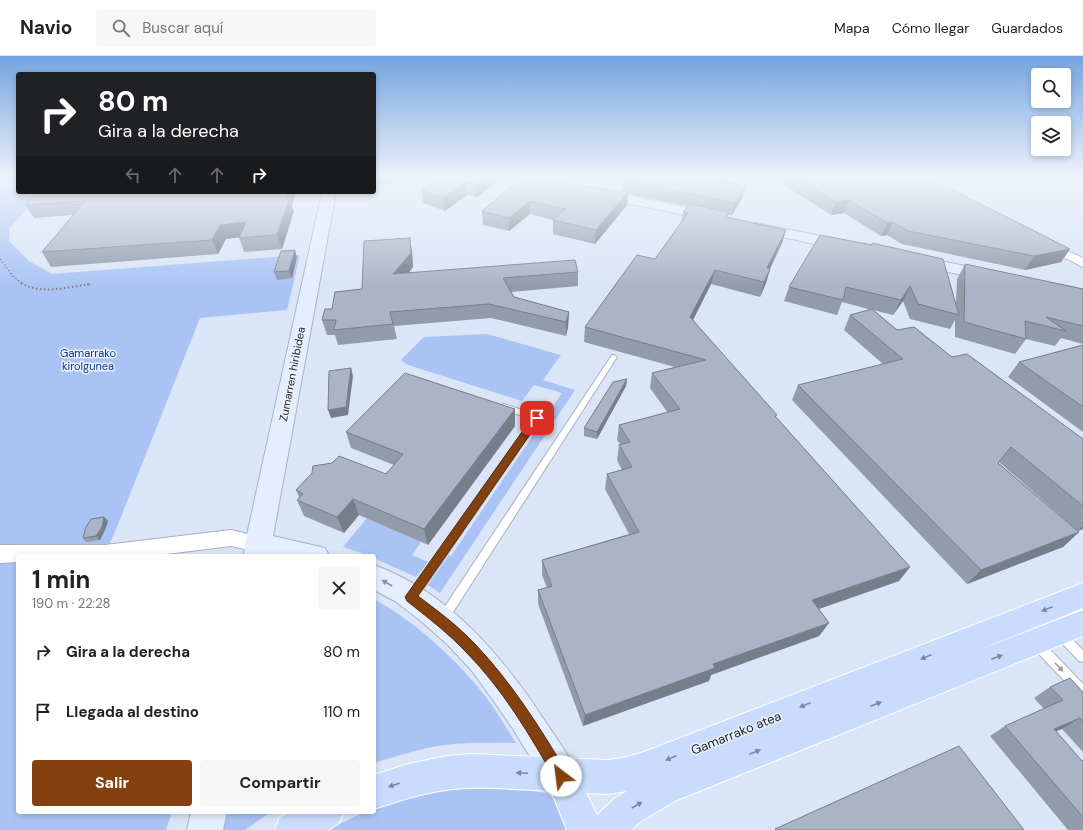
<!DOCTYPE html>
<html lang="es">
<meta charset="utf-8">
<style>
:root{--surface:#fff;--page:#f6f6f6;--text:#222;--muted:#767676;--line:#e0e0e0;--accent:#844110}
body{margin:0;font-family:"DM Sans",sans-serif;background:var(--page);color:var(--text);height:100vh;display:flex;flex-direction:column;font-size:15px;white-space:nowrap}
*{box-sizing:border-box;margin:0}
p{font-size:13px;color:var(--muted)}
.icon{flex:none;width:22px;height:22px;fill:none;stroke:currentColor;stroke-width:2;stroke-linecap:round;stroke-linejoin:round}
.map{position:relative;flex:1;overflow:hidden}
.side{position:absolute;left:16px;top:498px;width:360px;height:260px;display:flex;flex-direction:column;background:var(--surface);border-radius:4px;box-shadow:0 2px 6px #0003}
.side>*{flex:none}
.top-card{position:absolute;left:16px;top:16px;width:360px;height:122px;border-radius:4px;box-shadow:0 2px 6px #0003;background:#202124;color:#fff;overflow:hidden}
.controls{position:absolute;left:1031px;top:12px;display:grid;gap:8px}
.controls a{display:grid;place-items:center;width:40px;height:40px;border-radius:4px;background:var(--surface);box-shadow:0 2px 6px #0003;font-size:20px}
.pin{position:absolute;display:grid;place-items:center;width:34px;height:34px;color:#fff;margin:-17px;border-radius:8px;box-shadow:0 2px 6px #0006}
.me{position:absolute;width:44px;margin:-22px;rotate:330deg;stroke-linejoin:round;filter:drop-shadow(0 0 3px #0008)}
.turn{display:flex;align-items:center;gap:14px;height:84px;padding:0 16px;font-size:18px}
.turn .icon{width:52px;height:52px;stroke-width:2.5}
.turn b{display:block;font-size:28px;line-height:34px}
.lanes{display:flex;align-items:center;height:38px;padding:0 16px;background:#0003;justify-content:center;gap:20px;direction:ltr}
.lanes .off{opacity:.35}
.round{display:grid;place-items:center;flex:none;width:42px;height:42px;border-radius:4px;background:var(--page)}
.headline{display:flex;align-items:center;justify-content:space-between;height:68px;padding:0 16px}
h1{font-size:24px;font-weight:700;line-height:30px}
.action{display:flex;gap:8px;margin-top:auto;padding:8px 16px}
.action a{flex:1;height:46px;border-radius:4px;background:var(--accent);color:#fff;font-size:16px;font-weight:700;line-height:46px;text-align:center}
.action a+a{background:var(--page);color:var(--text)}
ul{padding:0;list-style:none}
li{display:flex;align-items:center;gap:12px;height:60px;padding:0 16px}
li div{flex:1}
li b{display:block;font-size:15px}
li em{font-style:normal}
header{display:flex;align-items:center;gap:24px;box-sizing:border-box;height:56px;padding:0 20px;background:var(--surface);border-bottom:1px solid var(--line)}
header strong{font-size:19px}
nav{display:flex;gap:22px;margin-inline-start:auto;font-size:14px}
.search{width:280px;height:36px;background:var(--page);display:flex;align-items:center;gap:10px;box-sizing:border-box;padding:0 14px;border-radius:4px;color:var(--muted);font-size:15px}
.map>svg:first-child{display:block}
</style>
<header>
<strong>Navio</strong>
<div class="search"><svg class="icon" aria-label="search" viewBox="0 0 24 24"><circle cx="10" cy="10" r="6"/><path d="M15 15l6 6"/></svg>Buscar aquí</div>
<nav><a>Mapa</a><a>Cómo llegar</a><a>Guardados</a></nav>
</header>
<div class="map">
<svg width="1083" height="774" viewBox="0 0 1083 774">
<rect width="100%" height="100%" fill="#dae5f7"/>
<g fill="#a9c4f4">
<path d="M0,122h18v14h26l-34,35 -1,14 20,20 23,13 248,-19 -13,55 -87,8 -85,214 -11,24h-86v256h154l-6,18h-166z"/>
<path d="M487,278l74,21 -18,25 32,10 -135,203 -12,-8 21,-30 2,1 111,-163 -28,-8 -12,16 -114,-36 -7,-5 23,-23z"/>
<path d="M367,462l54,24 -9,13 16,7 -12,15 -42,-19v-2h-4l-27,-9z"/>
<path d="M374,543c43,24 81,59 112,98 11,15 20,31 30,46 -24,0 -47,-1 -71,2 -24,3 -48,11 -71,18z"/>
<path d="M467,731c21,1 66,-2 83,9 10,7 15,23 15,34h-239l39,-18h9v-3l28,-10z"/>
<path d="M221,756h50l-26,18h-28z"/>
</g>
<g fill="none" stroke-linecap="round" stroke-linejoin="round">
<defs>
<g id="lane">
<path d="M612,299h2l3,2 -169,263 -4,2 -4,-2 -1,-3 1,-3z"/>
<path d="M504,348l36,12 1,2 -124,180 -4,1 -4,-1 -1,-3 1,-3 123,-173 -31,-10 -1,-2 1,-2z"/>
<path d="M1061,574l4,2 18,18v12l-4,-1 -22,-23 -1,-3 1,-3z"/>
<path d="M1037,583l4,1 42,44v14l-4,-2 -46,-48 -1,-4 1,-4z"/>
</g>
<g id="street">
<path d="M1046,185l37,17v9l-41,-21 -2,-2 2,-2z"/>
<path d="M231,474l34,8 3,6 -3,6 -7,2 -27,-6 -81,10h-132v6l-18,1v-18h105z"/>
</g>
<g id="secondary">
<path d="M598,133l115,24 5,1 2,3 -2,3 -5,1 -120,-25 -2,-3 2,-3z"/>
<path d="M322,136h14l-63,344 52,12 4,8h-85l1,-12z"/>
<path d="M756,167l90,18 5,2 3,3 -3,3 -5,2 -95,-21 -2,-3 2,-3z"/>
<path d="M916,200l74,15 6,2 2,3 -2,3 -6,2 -79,-17 -3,-3 3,-3z"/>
<path d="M374,509c75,27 129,92 171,156 12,18 25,35 33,55l-5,12 -12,5 -12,-5 -36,-59 -20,-29 -21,-29 -24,-26 -26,-23 -27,-21 -21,-11z"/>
<path d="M191,756h36l-4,18h-36z"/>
</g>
<g id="primary">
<path d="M1083,527v25l-109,44 109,-42v26l-408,165 -37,22 -6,7h-65l-16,-39c-27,-1 -54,-4 -81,-3 -33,0 -65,11 -96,21v-34l34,-11 39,-8 23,-2 138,6 15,-2 21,-6zM627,735l-13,8 -17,16 -11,-22 22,1z"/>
<path d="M290,756h54l-6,12 -10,6h-53l5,-13z"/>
</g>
</defs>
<use href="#lane" stroke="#a7b1c3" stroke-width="2"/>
<use href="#street" stroke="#a7b1c3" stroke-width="2"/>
<use href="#secondary" stroke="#a7b1c3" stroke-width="2"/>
<use href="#primary" stroke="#fff" stroke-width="2"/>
<g stroke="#787f8b" stroke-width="1.5" stroke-dasharray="1.5 2" stroke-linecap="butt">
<path d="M0,203l13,17 10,8"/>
<path d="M87,228h4"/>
</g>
<path stroke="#787f8b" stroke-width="2" stroke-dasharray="1.5 2.5" stroke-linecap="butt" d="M21,227c20,12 48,4 70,1"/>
<use href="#lane" fill="#fff" fill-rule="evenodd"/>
<use href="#street" fill="#fff" fill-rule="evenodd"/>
<use href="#secondary" fill="#e5eefe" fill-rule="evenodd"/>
<use href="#primary" fill="#cadcfd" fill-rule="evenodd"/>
</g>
<g fill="#929baa">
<path d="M374,122h24l-9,6 -5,-1 -5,2 -5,-1z"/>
<path d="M438,122h63l-24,19 -10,-2 -22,16 -22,-8 -2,-12z"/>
<path d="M522,122l90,13 10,-1 1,-10 2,-2h103l-1,4 19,4 -4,12 -10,17h-4l-1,2 59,13 -4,13 -12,26 -4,14 -6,14 -49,-13 -18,36 83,97 134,150 -11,14 -80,28 10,14 -10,13 -108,39 -2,6 -126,45 -45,-122v-14l9,-2 -5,-13v-15l87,-26 -24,-45 2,-15 15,-4 -5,-10 2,-15 1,-1 -3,-4 2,-15 49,-12 -18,-25 2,-15 23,-6 -91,-25 1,-15 70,-68 26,-37 2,-10 5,-6 -60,-12 -1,11 -32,39 -42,-10v-14l-23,-6 -21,17 -26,-6 -1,-14z"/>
<path d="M773,122h156l141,71 -9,13 -36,8 -123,-26 -15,-9 -6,1 -37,-23 -13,2z"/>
<path d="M38,136l254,14 2,5 -12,38 -38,3 -5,-15 -13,2 -8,15 -167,13 -9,-15 31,-37 -39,3 -9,-13z"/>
<path d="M820,179l136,70 1,-26 8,-15 118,25v55l-22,-6 -6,8 -29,-7 -11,15 -60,-17v-17l-5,9 -40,-10 -7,-18 -10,14 -20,-5 24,20 55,27 131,82v90l-5,2 -79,-69 -1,1 81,69 -16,15 -96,37 -175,-184 6,-15 85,-21 -39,-34 6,-15 22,-5 -30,-8 -5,13 -53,-14 5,-14z"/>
<path d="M410,182l2,14 1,15 -4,6 169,-1v14l-67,6 3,5 55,15 -1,15 -2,9 -75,-18 -97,8 3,13 -59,6 -3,-10h-8l-5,-15 10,-11 30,-20z"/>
<path d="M297,201l-5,21 -15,2 -3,-8z"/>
<path d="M1083,289v87l-75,-55 11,-15z"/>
<path d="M627,323l-1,7 -29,53 -13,-3v-8z"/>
<path d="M515,353v17l-87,119 -69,-30 -15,18 -40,-17 -7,-16 2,-3 -3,-7 90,-16 8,-9 -43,-17 -5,-16z"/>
<path d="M104,461l4,4 -3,9 -5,10 -14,2 -3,-4z"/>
<path d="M1050,631l33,5v60l-21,-23 -6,2 26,30 1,-1v70h-15l-78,-94 15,-10 39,-17 -10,-11z"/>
</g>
<g fill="#777e8b">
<path d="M378,122h5l1,5 -5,2z"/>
<path d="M388,122h10l-9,6z"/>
<path d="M485,122h16l-24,19 -1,-12z"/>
<path d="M711,122h17l-2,10 -18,-9z"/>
<path d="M466,126l1,13 -22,16 -2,-13z"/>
<path d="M746,130l-4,12 -10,17 3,-12z"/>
<path d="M288,136h8l-4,14 2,5 -12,38 -5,-14z"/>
<path d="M628,136l-1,13 -32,39 1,-14z"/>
<path d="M849,144l-5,13 -13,2 5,-13z"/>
<path d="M530,145v13l-21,17v-13z"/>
<path d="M246,166l5,14 -25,3 -8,15 -6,-14 8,-15z"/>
<path d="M893,166l-6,13 -6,1 6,-13z"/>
<path d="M786,174l-4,13 -19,40 4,-15z"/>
<path d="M410,182l2,14 1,15 -17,21 -3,-14z"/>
<path d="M1070,193l-9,13 -36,8 9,-14z"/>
<path d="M295,194l2,7 -5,21 -3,-7z"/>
<path d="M770,213l-4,14 -6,14 4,-15z"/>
<path d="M715,214l-4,14 -24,48 3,-15z"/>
<path d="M910,230l-7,15 -10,14 8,-15z"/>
<path d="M569,256l-1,15 -2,9v-14z"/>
<path d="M351,312l2,8 -5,39 -17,3 -3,-8z"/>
<path d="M627,323l-1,7 -29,53v-7z"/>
<path d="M515,353v17l-87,119 -4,-16z"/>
<path d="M353,443l6,16 -15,18 -7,-16z"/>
<path d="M104,461l4,4 -3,9 -5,10 -4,-4z"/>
<path d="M1083,470v3l-5,2z"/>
<path d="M1079,476l-16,15 -96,37 14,-14z"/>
<path d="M910,511l-11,14 -95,33 8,-14z"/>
<path d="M829,567l-10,13 -108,39 -2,6 -126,45 2,-11 128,-51z"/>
<path d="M1080,662l-18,11 -25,10 17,-10z"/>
</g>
<g fill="#aab4c6" stroke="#777e8b">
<path d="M438,122h47l-9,7 -10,-3 -23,16 -22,-7z"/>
<path d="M522,122h19l71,13 2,-2 14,3 -32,38 -43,-10 13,-11 -36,-8 -21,17 -27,-7z"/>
<path d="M625,122h86l-3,1 38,7 -11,17 -112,-23z"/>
<path d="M797,122h132l141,71 -36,7 -126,-25 -15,-9 -6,1 -38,-23 -13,2z"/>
<path d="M38,136h250l-1,6 3,-1 -13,38 -38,3 7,-16 -26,3 -8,15 -170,12 43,-51 -60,4z"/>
<path d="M690,148l38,8 -2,5 60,13 -19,38 3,1 -6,13 -49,-12 -25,47 87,98 -2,1 135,151 -98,33 17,23 -116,41 2,4 -130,47 -47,-125 14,-4 -10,-26 97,-28 -32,-58 25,-7 -13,-22 11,-3 -11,-17 61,-16 -28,-36 54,-13 -121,-33 52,-72 18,4 33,-46 -5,-1z"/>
<path d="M820,179l52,10v-2l71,16 16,56 -41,-11 -8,-18 -9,14 -55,-13 -3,13 -54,-13z"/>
<path d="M410,182l1,15 -18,21 182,-14 3,12 -75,6 11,19 55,15 -3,10 -77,-18 -99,8 3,12 -59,6 2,-10h-14l3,-11h7l3,-17 27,-3 2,-48z"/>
<path d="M295,194l-6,21 -15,1 7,-21z"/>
<path d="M965,208l118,25v37l-37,-9 20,14 -41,-10 1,18 -62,-17z"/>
<path d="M872,253l25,21 17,-3 38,30 15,-3 116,85v67l-72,-59 -13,16 81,69 -98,38 -183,-185 105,-26 -53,-44z"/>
<path d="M1083,289v62l-64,-45z"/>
<path d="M351,312l-5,39 -18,3 1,-39z"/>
<path d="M405,317l110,36 -91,120 -71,-30 -16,18 -40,-17 6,-6 -7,-4 16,-17 1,-7 19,-3 7,-7 47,18 17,-20 -57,-22z"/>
<path d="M627,323l-30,53 -13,-4 29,-46z"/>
<path d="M104,461l-2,10 -6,9 -13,2 3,-11 5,-8z"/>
<path d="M1070,622l13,14v30l-3,-4 -26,11 28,32 1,-1v57l-78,-91 58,-26 -13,-13z"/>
<path d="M959,690l65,84h-248l-1,-1z"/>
</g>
<defs><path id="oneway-solid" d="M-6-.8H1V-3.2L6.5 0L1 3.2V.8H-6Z"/></defs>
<use fill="#8a919c" href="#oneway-solid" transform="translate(387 527) rotate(-150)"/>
<g fill="#7b879c">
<use href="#oneway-solid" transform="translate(1047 553) rotate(158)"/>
<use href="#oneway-solid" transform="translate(926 601) rotate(158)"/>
<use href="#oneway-solid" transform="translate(997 601) rotate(-21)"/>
<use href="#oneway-solid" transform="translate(876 648) rotate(-21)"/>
<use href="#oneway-solid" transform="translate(805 649) rotate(158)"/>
<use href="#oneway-solid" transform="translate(755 696) rotate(-22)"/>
<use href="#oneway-solid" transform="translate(671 702) rotate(158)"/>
<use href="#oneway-solid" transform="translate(522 717) rotate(-177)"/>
<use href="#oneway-solid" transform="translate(394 729) rotate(162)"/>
<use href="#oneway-solid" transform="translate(637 749) rotate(-30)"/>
</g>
<use fill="#989a9d" href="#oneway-solid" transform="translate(1059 611) rotate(46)"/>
<linearGradient id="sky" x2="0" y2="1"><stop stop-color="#74a4df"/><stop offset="0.53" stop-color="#eef3fb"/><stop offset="1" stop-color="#eef3fb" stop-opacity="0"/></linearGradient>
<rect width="1083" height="231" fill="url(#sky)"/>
<path fill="#844110" stroke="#562a0a" d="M537,358l3,1 1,3 -1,2 -122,176c20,15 40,30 57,48 36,38 64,82 91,127l2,5 -2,5 -5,2 -5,-2c-26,-46 -54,-93 -91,-130 -18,-19 -38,-34 -58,-50l-2,-4 129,-182z"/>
<g text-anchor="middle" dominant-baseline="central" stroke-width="3" stroke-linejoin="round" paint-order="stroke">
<g font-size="11" fill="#0e3989" stroke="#ebf2fd">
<text x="88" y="297">Gamarrako<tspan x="88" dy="13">kirolgunea</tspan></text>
</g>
<g font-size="11" fill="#1b1f25" stroke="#ebf2fd">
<text transform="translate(292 318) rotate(-79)">Zumarren hiribidea</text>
</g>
<g font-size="13" fill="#1b1f25" stroke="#ebf2fd">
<text transform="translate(736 677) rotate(-22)">Gamarrako atea</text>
</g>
</g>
</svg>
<div class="controls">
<a><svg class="icon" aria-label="search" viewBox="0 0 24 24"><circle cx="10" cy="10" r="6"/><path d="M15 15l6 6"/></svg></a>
<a><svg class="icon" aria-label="layers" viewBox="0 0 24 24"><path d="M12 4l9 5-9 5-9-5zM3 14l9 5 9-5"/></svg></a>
</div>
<div class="pin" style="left:537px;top:362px;background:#d93025"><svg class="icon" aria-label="arrive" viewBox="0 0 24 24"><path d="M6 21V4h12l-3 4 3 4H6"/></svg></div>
<svg class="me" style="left:561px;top:720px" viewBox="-20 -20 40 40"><circle r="19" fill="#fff"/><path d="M0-13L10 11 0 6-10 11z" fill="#844110"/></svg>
<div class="top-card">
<div class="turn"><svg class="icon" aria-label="right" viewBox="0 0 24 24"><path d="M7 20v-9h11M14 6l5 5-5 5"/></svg><div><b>80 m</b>Gira a la derecha</div></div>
<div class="lanes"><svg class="icon off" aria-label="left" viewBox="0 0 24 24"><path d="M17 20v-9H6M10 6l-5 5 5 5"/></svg><svg class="icon off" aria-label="ahead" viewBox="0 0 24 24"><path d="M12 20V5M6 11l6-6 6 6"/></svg><svg class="icon off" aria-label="ahead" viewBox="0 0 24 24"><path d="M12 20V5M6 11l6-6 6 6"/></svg><svg class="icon" aria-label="right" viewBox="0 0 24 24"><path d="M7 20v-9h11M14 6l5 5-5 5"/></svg></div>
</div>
<section class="side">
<div class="headline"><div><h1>1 min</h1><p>190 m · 22:28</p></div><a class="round"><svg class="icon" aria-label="close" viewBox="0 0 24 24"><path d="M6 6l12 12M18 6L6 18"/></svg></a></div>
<ul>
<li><svg class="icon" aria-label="right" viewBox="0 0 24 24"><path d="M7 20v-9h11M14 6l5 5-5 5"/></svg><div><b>Gira a la derecha</b></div><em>80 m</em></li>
<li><svg class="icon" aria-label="arrive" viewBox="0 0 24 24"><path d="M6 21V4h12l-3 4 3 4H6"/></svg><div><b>Llegada al destino</b></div><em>110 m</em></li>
</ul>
<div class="action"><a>Salir</a><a>Compartir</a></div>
</section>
</div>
